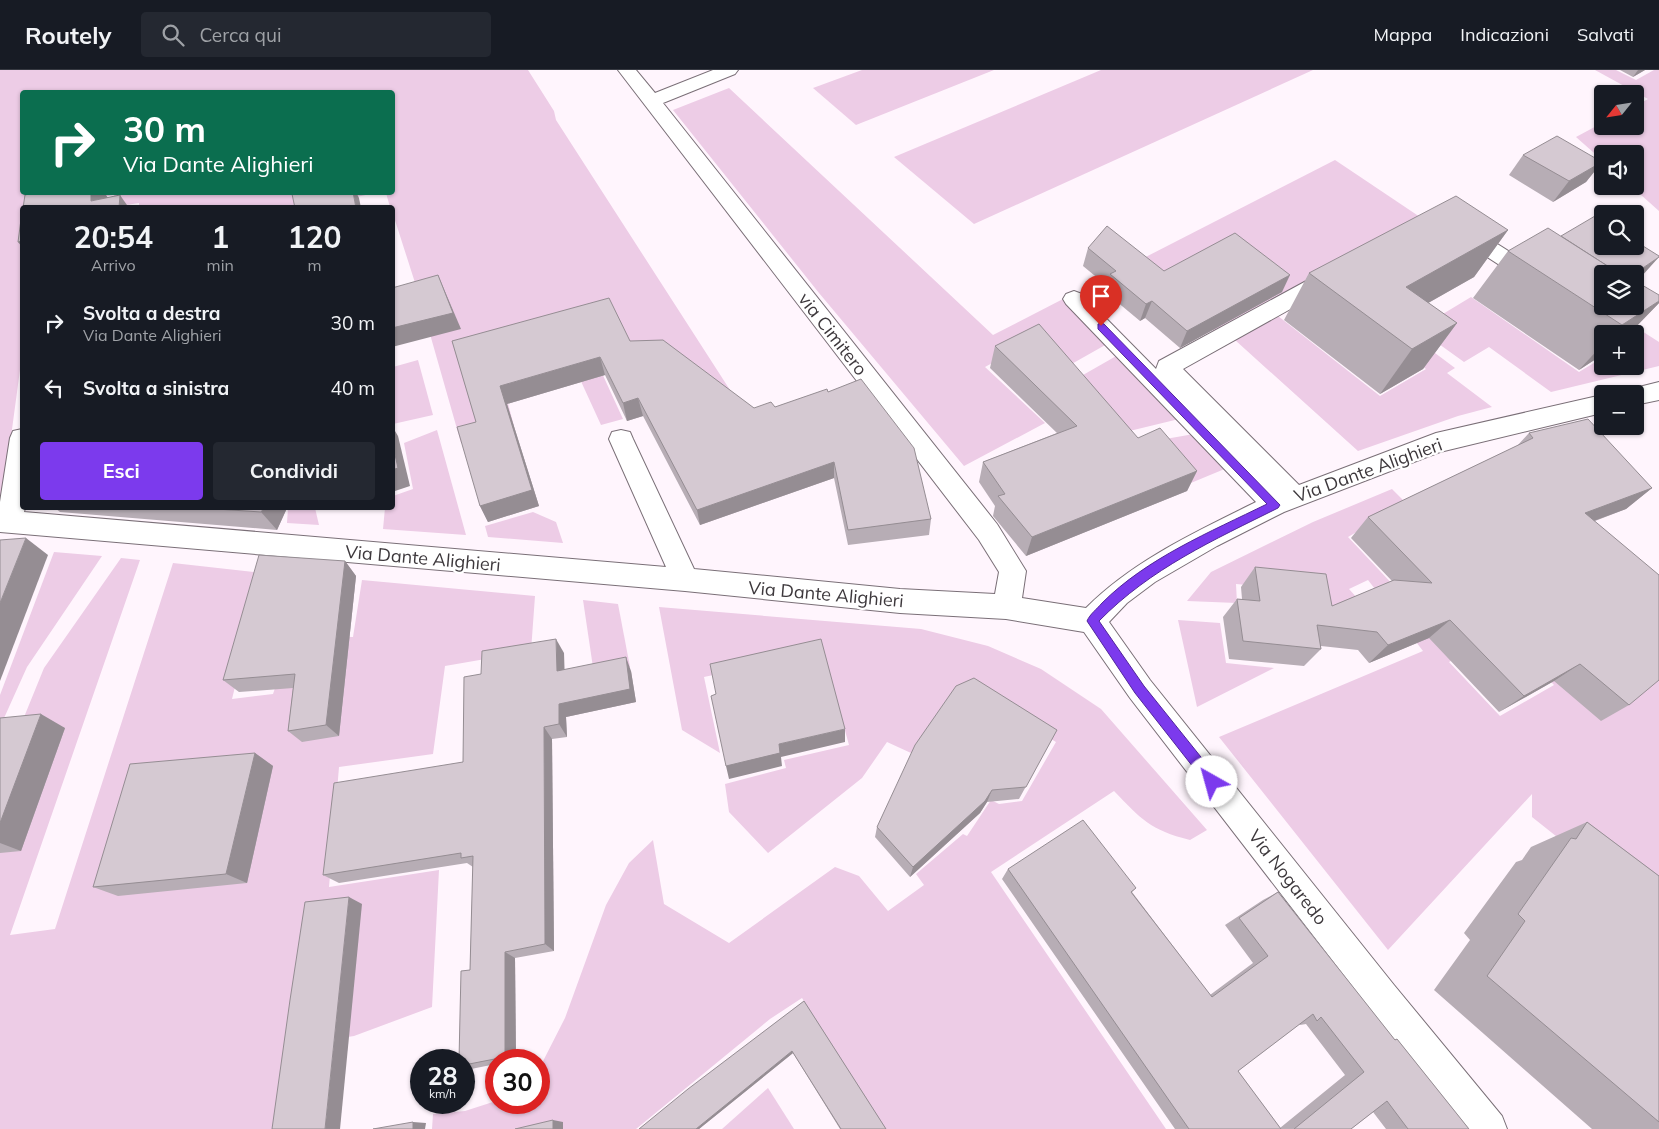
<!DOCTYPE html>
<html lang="it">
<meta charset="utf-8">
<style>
:root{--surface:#171b24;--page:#242831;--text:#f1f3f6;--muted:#9ea1a6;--line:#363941;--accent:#7c3aed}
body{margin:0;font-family:Mulish,sans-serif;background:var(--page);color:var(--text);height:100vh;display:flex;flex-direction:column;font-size:19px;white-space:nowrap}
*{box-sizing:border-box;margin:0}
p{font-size:16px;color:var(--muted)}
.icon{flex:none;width:28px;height:28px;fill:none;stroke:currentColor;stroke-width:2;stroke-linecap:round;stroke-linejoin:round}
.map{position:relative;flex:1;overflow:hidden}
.side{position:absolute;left:20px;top:135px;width:375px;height:305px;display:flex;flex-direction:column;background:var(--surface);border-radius:5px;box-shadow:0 1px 4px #0004}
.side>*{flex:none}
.guide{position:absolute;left:20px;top:20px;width:375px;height:105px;border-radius:5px;box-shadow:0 1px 4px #0004;background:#0b6e4f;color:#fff;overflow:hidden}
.needle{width:32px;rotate:240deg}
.controls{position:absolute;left:1594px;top:15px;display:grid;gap:10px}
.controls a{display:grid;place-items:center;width:50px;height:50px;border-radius:5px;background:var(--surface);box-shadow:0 1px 4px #0004;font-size:25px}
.speed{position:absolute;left:410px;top:979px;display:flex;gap:10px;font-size:25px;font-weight:700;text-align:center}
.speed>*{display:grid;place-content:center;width:65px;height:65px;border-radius:50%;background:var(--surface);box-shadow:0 1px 4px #0004;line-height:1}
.speed small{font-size:12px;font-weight:400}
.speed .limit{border:8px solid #d22;background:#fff;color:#111}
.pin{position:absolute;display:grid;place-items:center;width:42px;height:42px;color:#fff;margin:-51px -21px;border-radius:50% 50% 50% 0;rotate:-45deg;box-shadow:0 0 5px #0007}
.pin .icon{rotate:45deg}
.me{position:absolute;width:55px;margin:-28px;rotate:322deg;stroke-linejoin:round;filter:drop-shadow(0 0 4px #0008)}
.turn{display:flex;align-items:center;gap:18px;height:105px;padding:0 20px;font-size:22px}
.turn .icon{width:65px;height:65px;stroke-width:2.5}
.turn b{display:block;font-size:35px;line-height:42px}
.eta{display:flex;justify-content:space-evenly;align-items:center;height:85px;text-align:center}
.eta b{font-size:30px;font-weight:700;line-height:35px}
.button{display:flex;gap:10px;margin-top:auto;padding:10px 20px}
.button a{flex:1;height:58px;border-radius:5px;background:var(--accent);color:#fff;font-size:20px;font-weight:700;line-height:58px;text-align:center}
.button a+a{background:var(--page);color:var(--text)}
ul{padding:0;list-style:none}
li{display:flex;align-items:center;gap:15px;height:65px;padding:0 20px}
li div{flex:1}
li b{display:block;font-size:19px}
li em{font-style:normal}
header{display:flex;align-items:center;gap:30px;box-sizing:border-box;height:70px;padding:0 25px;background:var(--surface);border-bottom:1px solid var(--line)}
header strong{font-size:24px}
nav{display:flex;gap:28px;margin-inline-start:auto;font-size:18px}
.search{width:350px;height:45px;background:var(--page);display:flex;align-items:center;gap:12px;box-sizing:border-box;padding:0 18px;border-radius:5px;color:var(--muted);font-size:19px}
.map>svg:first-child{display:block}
</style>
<header>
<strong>Routely</strong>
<div class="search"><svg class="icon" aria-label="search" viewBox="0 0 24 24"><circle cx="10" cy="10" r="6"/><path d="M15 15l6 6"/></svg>Cerca qui</div>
<nav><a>Mappa</a><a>Indicazioni</a><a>Salvati</a></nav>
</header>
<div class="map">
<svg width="1659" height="1059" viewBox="0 0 1659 1059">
<rect width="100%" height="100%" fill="#fff5fd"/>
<g fill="#edcce6">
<path d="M0,0h528l26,41 2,9 183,284 -144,-46 28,61 -22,6 -44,-96 -64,18 21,79 -53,17 -43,-151 -25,-78 -1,-6 -2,-1 -4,-14 6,-1v-100h-370v100l353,1 -70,15h-166v-5l-26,4 1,-12 -47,9 -2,3 -43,1v147l-19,141h-3z"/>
<path d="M862,0h132l-138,55 -43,-37z"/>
<path d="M1101,0h212l-339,154 -80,-67z"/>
<path d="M1595,0h21l20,10 18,-10h5v141l-28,-25h4v-32h-33v6l-26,-23 26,-14v3h33v-20l13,-7z"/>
<path d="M729,18l264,247 70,-36 44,45 -46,26 -49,-18 -27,15 60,56 -81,43 -145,-173 -146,-183z"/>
<path d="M1335,90l88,59 -208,113 -83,-68z"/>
<path d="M1471,227l108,75 23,-14v8h33v-32h-12l11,-8 25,16v24l-108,26 -62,-45 -25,15 -46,-33z"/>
<path d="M1278,246l102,80 46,-27 -31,-24 16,-10 44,33 -8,5 45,34 -34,9 -100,35 -123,-111z"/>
<path d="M1118,285l61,64 -66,16 -30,-60z"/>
<path d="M418,290l15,55 -40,9v-57z"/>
<path d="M437,360l29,105 -83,-6 2,-21h7l1,-12 20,-7 -9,-46z"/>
<path d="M1194,364l33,34 -41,17 -38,-43z"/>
<path d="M1392,419l14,14 -58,34 64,68 44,53 -7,4 51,54 54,-31 -98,-102 203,83v252l-127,-101v-23l-144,156 -169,-213 204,-86 -55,-71 -19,9 9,10 -22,10 -25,-18 -75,-7 1,19 -50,-2 24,-29 102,-50z"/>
<path d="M288,438h27l4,17 -32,-2z"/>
<path d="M533,442l23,10 7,21 -75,-6 -3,-11z"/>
<path d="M54,482l48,4 -75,111 -27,60v-32z"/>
<path d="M121,488l19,2 -130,375 45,-6 118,-366 90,10 -31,126 41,-5 20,-59 60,2 9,-57 173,16 -4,55 -86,15 -12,88 -94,13 -10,120 110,-17 -7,137 -78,29 -56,9 -11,84h-287v-345l11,-35 33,-81z"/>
<path d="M583,530l35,4 12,63 -36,7z"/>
<path d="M659,537l262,22 67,17 53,23 60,40 106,121 -17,10c-40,-10 -49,-21 -76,-49l-123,81 175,257h-282l-82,-131 -32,21 -134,110h-204l1,-15 32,-3 31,-10 43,1v-33l26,-51 41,-113 23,-42 24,-23 11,64 65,39 106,-76 24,9 29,35 36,-26 -8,-11 47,-40 4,2 24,-36 8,4 23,-3 34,-59 -86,-52 -23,9 -36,54 -24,-11 -25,36 -94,75 -39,-41 -4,-28 61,-16 -2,-8 65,-15 -26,-94 -119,26 16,76 -38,-23z"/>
<path d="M1178,550l42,3 6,40 48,5 -77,39z"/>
<path d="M768,1018l26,41h-72z"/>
</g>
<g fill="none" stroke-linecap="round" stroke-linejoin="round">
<defs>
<g id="minor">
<path d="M618,0h18l19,23 58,-23h25l-3,4 -72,29 334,421 29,47 -4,27 64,10c48,-48 110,-76 170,-106l-190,-198 -3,-5 3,-5 8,-3 8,3 74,75 3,-8 162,-88 8,-2 8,2 3,5 -3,5 -154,86 116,116 137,-52 166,-38v18l-162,39 -156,60 -67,34 -62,36 -28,21 -18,19 41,58 244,305 108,131 5,13h-41l-96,-120 -240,-311 -46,-66 -78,-13 -106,-6 -215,-22 -685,-59v-30l10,-64 3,-7 9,-2v79h3l-1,4 642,55 -57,-128 3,-7 9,-2 9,2 3,7 61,130 206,20 95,5 4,-22 -20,-32z"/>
<path d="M1462,154l7,2 74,47 3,5 -3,5 -8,2 -8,-2 -72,-47 -3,-5 3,-5z"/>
<path d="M1659,312v18l-24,5v-11h-11l3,-4z"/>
</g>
</defs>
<use href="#minor" stroke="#7a6f77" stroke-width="2"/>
<use href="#minor" fill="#fff" fill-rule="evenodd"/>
</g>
<g fill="#b7adb5" fill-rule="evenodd">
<path d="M1620,0h25l-12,7z"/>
<path d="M1523,85l79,7 -16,20 -33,20 -44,-27z"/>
<path d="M1508,160l-34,47 -46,26 29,20 -34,46 -43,25 -96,-74 25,-47z"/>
<path d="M1561,166l80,41 -39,-3 57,29 -30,31h-27v21l-23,15 -106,-72 35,-47z"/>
<path d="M1088,178l76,23 118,21 -102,56 -35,-30 -5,3 -36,-30 2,-6 -23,-19z"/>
<path d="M452,271h178l124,67 21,-1 156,112 -2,16 -81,10 -14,-67 -134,47 -57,-109 -16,5 -22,-46 -98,29 32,102 -51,16 -8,-16 -4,-84z"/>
<path d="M995,276l143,92 59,33 -10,20 -161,65 -33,-40 2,-10 -16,-24 4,-20 74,-29 -67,-65z"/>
<path d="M1529,363l123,55 -26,21 -31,12 34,184 -28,16 -47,-40 -55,31 -70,-74 -60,25 -11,-13 -37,-4v3l-17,17 -75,-7 -6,-42 14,-18h5l-1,-12 14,-20 77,39 60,-25 -41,-43 17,-21 149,-71z"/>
<path d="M55,438h232l-10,22 -217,-18z"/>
<path d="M345,491l11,15 -17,160 -37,6 -14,-11 5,-43 -54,4 -16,-12z"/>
<path d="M564,583v17l67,1 5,31 -70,15 1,20 -15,2 2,212 -39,7 1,102h-20v4l-25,5 -7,-2v-7l6,-90 3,-103 -6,-4 -128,20 -16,-8 140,-113 18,-88z"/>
<path d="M0,648l65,10 -44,123 -21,2z"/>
<path d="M1057,660l-38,69 -32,3 -7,11 -70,64 -35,-40 2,-10z"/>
<path d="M255,683l18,13 -26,117 -129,13 -25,-9z"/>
<path d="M1587,752l72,54v253h-67l-158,-139 36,-50 -6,-7 52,-71 6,-2 9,-13z"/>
<path d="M1008,799l128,19 -4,4 78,103 43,-32 -28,-38 38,-25 15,-8 116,147h3l72,90h-83l-13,-17 -22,17h-176l-173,-250zM1299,954l1,1 6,-1 39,51 -65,53 -42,-57z"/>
<path d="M804,931l82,128h-46l-47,-76 -94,76h-60z"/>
</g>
<g fill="#958d93">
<path d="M1638,0h7l-12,7z"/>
<path d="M1602,92l-16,20 -33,20 16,-21z"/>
<path d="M91,122h13l4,6 -17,3z"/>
<path d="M353,122h3l3,6 2,10h-5z"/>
<path d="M120,125l9,13h-10z"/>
<path d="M1508,160l-34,47 -90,51 22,-41z"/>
<path d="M22,171v6l-4,-5z"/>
<path d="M1659,187l-18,20 -6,4v-7h-1z"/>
<path d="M438,205l23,54 -69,18v-19z"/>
<path d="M1290,205l-8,17 -102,56 7,-17z"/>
<path d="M1152,231l-7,17 -5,3 6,-17z"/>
<path d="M1659,231v2l-30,31h-16l9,-9z"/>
<path d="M1457,253l-34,46 -43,25 32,-45z"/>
<path d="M1602,275v10l-23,15z"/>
<path d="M600,287l5,18 -98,29 32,102 -51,16 -8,-16 20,-120z"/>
<path d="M638,328l5,18 -16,5 -4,-18z"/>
<path d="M392,356l6,10 12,50 -18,6z"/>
<path d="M834,392v16l-134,47 -3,-15z"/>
<path d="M1197,401l-10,20 -161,65 6,-19z"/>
<path d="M1652,418l-26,21 -65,24 24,-20z"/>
<path d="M264,438h23l-10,22 -16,-18z"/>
<path d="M26,468l22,17 -48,126v-78z"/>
<path d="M345,491l11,15 -17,160 -13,-11z"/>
<path d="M1450,550l-21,18 -60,25 19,-18z"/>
<path d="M556,569l8,14 1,32 -8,-14z"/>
<path d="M626,587l5,14 5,31 -70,15 1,20 -8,-13v-20z"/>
<path d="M1580,594l-26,17 -55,31 25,-16z"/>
<path d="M41,644l24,14 -44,123 -21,-8v-20z"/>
<path d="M544,657l8,12 2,212 -9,-7z"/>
<path d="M845,659v13l-64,15 1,9 -53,13 -3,-13 53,-22z"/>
<path d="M255,683l18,13 -26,117 -21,-9z"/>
<path d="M992,720l-5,12 -7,11 -70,64 3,-10z"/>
<path d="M349,827l13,7 -22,225h-15z"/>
<path d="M505,882l10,6 1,102 -11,-3z"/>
<path d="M792,981l1,2 -94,76h-3z"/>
<path d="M553,1050l10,2v7h-10z"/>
<path d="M413,1052l13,1 -1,6h-12z"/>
</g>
<g fill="#d5c9d2" stroke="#958d93">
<path d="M1557,66l45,26 -33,19 -46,-26z"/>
<path d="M37,122h54v9l29,-6 -1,13h-96l2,-13z"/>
<path d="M298,122h55l3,16h-61l-3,-14z"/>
<path d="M1456,126l52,34 -102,57 51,36 -45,26 -103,-76z"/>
<path d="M22,142v29l-4,1z"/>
<path d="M1595,146l7,5v25h33v-5l24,15v1l-25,17h-14l-59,-38z"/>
<path d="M1107,156l57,45 71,-38 55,42 -103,56 -35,-30 -6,3 -36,-30 6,-3 -28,-23z"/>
<path d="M1548,158l72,46h-18v32h33v-23l7,2 17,10v6l-37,24 -114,-74z"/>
<path d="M438,205l15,38 -61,15v-40z"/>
<path d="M609,228l21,43 33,-1 91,68 17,-6 4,5 52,-18 1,3 33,-13 53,69 17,71 -83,11 -14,-68 -137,48 -59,-112 -15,5 -23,-46 -100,29 32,104 -52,16 -23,-79 19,-5 -24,-81z"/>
<path d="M1039,254l99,114 22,-10 37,43 -165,66 -34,-41 7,-2 -22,-32 94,-36 -82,-80z"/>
<path d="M1588,349l64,69 -67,25 74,62v105l-30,25 -49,-41 -56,32 -74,-76 -62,25 -11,-13 -60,-7 4,24 -78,-8 -6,-42 23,2 -5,-34 71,7 6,32 62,-26 38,3 -64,-66 165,-79 -4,-5z"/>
<path d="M392,371l6,27 -6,2z"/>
<path d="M201,438h63l-3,4z"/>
<path d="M26,468l-26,65v-63z"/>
<path d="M259,485l86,6 -19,164 -38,6 7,-57 -72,6z"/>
<path d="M556,569l1,32 69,-14 4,32 -71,15v20l-15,3 1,217 -40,8v105l-41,8v-5h-5l2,-89 9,-1 3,-114 -12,2v-5l-138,22 11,-92 129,-21 1,-85 17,-3 1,-23z"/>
<path d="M821,569l24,90 -66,15 1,9 -54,13 -15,-70 5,-2 -6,-30z"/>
<path d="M974,608l83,52 -31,57 -34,3 -7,11 -72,66 -36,-40 38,-82 41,-59z"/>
<path d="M41,644l-41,109v-105z"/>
<path d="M255,683l-29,121 -133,13 37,-123z"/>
<path d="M1083,750l53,68 -5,4 81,105 56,-41 -29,-38 39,-26 117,148 2,-1 72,90h-61l-21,-28 -36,28h-57l70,-57 -43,-55 -4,4 -4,-7 -75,57 43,58h-92l-181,-260z"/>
<path d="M1587,752l72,54v246l-172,-146 38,-55 -7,-7 53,-76 5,1z"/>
<path d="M349,827l-24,232h-53l18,-129 15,-98z"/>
<path d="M804,931l82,128h-45l-49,-78 -96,78h-57l49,-40z"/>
<path d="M553,1050v9h-38z"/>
<path d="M413,1052v7h-40z"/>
</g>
<path fill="#7c3aed" stroke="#51269a" d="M1101,253l3,1 176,181 -2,3c-64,32 -127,60 -179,113l45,65 73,91 2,5 -2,4 -5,2 -4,-2 -73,-93 -48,-72c3,-7 10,-12 15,-18 45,-45 108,-71 165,-99l-169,-175v-5z"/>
<g text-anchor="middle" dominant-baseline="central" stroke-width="4.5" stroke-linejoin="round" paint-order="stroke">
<g font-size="18" fill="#3d383c" stroke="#fff">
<text transform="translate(833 264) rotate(52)">via Cimitero</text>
<text transform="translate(1368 400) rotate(-20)">Via Dante Alighieri</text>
<text transform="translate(423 488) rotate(5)">Via Dante Alighieri</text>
<text transform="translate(826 524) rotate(5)">Via Dante Alighieri</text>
<text transform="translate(1288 807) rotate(52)">Via Nogaredo</text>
</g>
</g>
</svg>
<div class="controls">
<a><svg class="needle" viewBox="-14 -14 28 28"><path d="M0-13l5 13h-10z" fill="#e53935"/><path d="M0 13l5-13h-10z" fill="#9ea1a6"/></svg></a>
<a><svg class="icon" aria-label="sound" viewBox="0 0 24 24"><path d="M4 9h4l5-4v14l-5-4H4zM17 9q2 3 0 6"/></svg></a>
<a><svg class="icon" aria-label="search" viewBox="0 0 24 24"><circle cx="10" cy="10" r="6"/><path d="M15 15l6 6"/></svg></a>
<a><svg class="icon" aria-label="layers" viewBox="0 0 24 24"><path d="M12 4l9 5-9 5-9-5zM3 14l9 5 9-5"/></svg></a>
<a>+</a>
<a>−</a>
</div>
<div class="speed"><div>28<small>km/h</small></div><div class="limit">30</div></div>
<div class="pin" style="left:1101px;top:256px;background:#d93025"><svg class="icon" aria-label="arrive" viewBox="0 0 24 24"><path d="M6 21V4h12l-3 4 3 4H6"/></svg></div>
<svg class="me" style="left:1212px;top:712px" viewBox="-20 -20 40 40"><circle r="19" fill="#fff"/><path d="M0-13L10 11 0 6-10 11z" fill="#7c3aed"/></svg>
<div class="guide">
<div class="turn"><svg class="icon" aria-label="right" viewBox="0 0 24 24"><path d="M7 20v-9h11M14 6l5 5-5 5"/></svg><div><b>30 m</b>Via Dante Alighieri</div></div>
</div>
<section class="side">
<div class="eta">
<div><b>20:54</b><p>Arrivo</p></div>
<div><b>1</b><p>min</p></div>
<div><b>120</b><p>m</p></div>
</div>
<ul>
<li><svg class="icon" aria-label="right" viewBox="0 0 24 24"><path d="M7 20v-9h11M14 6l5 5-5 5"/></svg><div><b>Svolta a destra</b><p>Via Dante Alighieri</p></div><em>30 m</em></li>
<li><svg class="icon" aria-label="left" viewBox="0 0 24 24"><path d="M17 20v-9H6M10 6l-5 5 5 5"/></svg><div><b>Svolta a sinistra</b></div><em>40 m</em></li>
</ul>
<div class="button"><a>Esci</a><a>Condividi</a></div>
</section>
</div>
